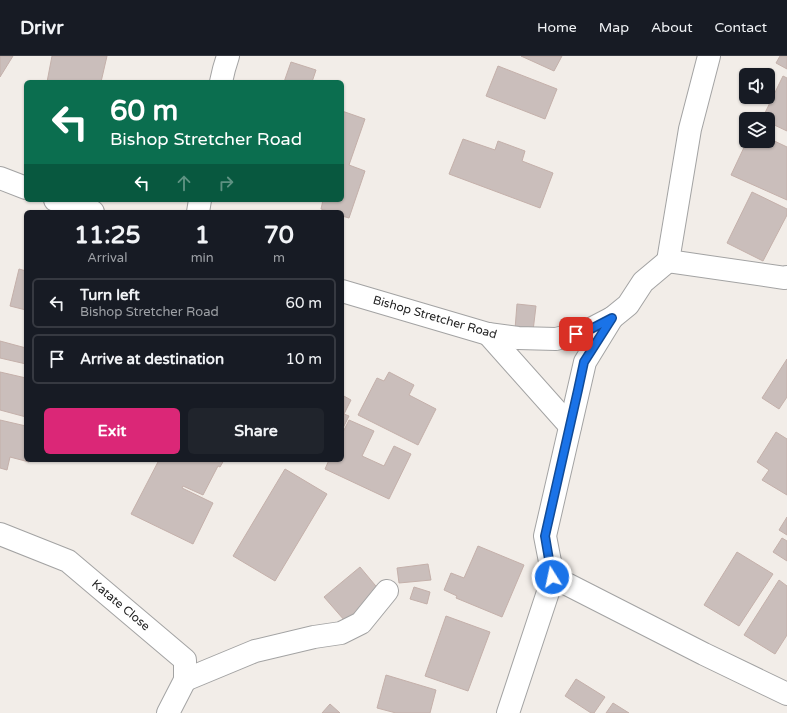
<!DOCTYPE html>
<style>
:root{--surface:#171b24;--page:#20242c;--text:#f1f3f6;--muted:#9ea1a6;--line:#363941;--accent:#db2777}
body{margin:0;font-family:"Varela Round",sans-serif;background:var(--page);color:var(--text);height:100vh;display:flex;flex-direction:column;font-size:15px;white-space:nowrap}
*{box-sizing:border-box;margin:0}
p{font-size:13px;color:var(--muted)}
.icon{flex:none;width:22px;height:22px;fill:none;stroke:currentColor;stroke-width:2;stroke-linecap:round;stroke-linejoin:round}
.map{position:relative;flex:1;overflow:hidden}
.details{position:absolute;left:24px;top:154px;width:320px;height:252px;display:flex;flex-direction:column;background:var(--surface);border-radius:6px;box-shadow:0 1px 3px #0004}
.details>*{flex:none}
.top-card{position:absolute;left:24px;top:24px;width:320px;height:122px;border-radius:6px;box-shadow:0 1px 3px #0004;background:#0b6e4f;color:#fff;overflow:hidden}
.fabs{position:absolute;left:739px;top:12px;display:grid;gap:8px}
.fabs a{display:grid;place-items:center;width:36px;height:36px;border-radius:6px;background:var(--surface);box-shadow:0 1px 3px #0004;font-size:20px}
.pin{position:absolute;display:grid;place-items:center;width:34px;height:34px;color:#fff;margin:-17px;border-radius:8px;box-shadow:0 2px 6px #0006}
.me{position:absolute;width:44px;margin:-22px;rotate:350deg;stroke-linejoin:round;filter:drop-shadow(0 0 3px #0008)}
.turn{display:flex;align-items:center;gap:14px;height:84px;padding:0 20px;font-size:18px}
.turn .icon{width:52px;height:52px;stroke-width:2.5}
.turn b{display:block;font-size:28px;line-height:34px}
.lanes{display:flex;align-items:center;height:38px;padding:0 20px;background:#0003;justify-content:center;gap:20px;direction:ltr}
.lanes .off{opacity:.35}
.eta{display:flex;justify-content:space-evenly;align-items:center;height:68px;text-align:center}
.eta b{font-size:24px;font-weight:700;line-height:28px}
.action{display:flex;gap:8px;margin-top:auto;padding:8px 20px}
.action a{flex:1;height:46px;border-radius:6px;background:var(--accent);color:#fff;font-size:16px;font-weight:700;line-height:46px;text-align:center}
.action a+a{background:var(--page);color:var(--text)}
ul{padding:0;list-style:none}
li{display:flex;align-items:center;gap:12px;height:50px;margin:0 8px 6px;padding:0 12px;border:2px solid var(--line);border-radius:6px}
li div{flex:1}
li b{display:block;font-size:15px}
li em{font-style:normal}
header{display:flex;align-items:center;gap:24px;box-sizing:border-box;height:56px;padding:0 20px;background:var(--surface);border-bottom:1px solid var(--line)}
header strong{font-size:19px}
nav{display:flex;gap:22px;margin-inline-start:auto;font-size:14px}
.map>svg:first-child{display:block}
</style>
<header>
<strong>Drivr</strong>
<nav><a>Home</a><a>Map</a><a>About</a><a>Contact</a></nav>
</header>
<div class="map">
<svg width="787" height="657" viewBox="0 0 787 657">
<rect width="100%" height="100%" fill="#f2ede8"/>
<g fill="#cabebb" stroke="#c4b0aa">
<path d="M0,0h13l-13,21z"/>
<path d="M52,0h55l-6,26h-54z"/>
<path d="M521,0h41l-8,15z"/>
<path d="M780,0h7v13l-11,-6z"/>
<path d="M291,6l25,8 -4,12h-28z"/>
<path d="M498,10l59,23 -12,30 -59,-23z"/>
<path d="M783,20l4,2v53l-19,-9v-3h-6z"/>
<path d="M342,55l23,8 -16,46 16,6 -16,47 -7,-2v-4h-11l-10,-3 2,-9h19z"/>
<path d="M768,82l19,9v53l-56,-25 16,-34h21z"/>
<path d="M463,83l32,11 3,-9 27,10 -3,10 31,12 -13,35 -91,-34z"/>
<path d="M752,136l35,17v6l-24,46 -36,-18z"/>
<path d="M19,213l7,2v39l-16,-4z"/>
<path d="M517,248l19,2 -3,25 -18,-2z"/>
<path d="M0,285l26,7v16l-26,-6z"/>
<path d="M787,303v38l-8,12 -17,-11z"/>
<path d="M0,316l26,6v39l-26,-7z"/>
<path d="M389,316l25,13 -5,10 27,14 -18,36 -60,-30 19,-37 7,3z"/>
<path d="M342,339l9,5 -7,14 5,2 -7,14z"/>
<path d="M0,364l26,6v34h4l-1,2 -19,-5 -3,13 -7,-2z"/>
<path d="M349,364l25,11 -12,25 22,10 10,-20 17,8 -22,45 -64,-30 4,-9h13v-26z"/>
<path d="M776,376l11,7v56l-25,-15 7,-10 -12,-8z"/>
<path d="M159,404h65l-4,7 -2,-1 -15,29 -20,-9 -1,2 31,15 -20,41 -62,-30z"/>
<path d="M285,413l42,25 -52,87 -42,-25z"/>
<path d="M787,461v18l-8,-5z"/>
<path d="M782,482l5,3v20l-14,-9z"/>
<path d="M478,490l46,19 -22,52 -46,-19 1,-2 -13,-6 7,-17 13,5z"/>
<path d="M737,496l36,22 -34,52 -35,-21z"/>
<path d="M428,508l3,16 -32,3 -2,-15z"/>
<path d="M360,511l20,24 -35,30 -21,-24z"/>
<path d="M779,524l8,6v49l-12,19 -31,-19z"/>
<path d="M414,531l16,5 -3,12 -17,-5z"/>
<path d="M446,560l44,16 -22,59 -43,-15z"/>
<path d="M386,619l50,15 -6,23h-34l-19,-5z"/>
<path d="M576,623l29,18 -11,16h-3l-26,-17z"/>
<path d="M613,647l16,10h-23z"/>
<path d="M330,648l10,9h-18z"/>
</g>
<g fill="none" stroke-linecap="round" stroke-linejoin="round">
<defs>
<g id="minor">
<path d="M221,26l3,-13 4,-13"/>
<path d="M0,122l26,10"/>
<path d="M55,144l38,12"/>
<path d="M198,156l2,-12"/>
<path d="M668,205l22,-132 19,-73"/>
<path d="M668,205l117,17 2,-1"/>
<path d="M342,235l146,43 30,4 38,1 31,-8 25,-13 16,-13 15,-23 25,-21"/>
<path d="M488,278l82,92"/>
<path d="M0,478l68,27 117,99v20l-17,33"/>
<path d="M553,521l151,77 83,40"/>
<path d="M185,624l70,-29 59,-14 27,-4 20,-10 26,-32"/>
<path d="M508,657l45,-136 -8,-41 40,-174 27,-44"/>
</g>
</defs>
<use href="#minor" stroke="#a3a3a3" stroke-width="24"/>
<use href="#minor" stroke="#fff" stroke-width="22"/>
</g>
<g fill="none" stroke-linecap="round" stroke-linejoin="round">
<defs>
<path id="route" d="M552,521l-7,-41 33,-146 6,-28 28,-44 -25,13 -11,3"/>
</defs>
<use href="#route" stroke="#114b97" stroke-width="10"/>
<use href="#route" stroke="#1a73e8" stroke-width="7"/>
</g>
<g text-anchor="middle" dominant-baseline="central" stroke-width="4" stroke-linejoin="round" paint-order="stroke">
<g font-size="12" fill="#222" stroke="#fff">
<text transform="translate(435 261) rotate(16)">Bishop Stretcher Road</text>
<text transform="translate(121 549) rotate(40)">Katate Close</text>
</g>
</g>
</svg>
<div class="fabs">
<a><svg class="icon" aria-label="sound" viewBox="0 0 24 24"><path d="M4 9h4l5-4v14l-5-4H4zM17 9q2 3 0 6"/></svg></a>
<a><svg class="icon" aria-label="layers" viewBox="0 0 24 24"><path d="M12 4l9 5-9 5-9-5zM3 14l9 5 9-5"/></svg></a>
</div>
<div class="pin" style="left:576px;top:278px;background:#d93025"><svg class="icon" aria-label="arrive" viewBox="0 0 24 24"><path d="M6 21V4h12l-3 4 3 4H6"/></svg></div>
<svg class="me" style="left:552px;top:521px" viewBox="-20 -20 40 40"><circle r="17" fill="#1a73e8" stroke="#fff" stroke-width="3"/><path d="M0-11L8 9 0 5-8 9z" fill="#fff"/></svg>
<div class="top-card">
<div class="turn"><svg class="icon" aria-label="left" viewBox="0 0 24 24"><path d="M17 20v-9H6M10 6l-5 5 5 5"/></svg><div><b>60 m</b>Bishop Stretcher Road</div></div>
<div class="lanes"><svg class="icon" aria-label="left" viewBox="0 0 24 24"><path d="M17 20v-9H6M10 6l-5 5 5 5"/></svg><svg class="icon off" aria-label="ahead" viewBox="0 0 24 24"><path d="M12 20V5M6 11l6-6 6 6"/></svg><svg class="icon off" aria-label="right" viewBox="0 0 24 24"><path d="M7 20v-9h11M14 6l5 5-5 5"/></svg></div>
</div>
<section class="details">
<div class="eta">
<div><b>11:25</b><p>Arrival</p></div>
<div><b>1</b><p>min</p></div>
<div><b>70</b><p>m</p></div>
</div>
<ul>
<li><svg class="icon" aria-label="left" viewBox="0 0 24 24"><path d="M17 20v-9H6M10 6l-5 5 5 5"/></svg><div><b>Turn left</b><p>Bishop Stretcher Road</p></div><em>60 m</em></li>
<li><svg class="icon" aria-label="arrive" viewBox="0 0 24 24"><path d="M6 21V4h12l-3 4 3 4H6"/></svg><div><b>Arrive at destination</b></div><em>10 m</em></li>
</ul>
<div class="action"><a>Exit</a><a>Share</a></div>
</section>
</div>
